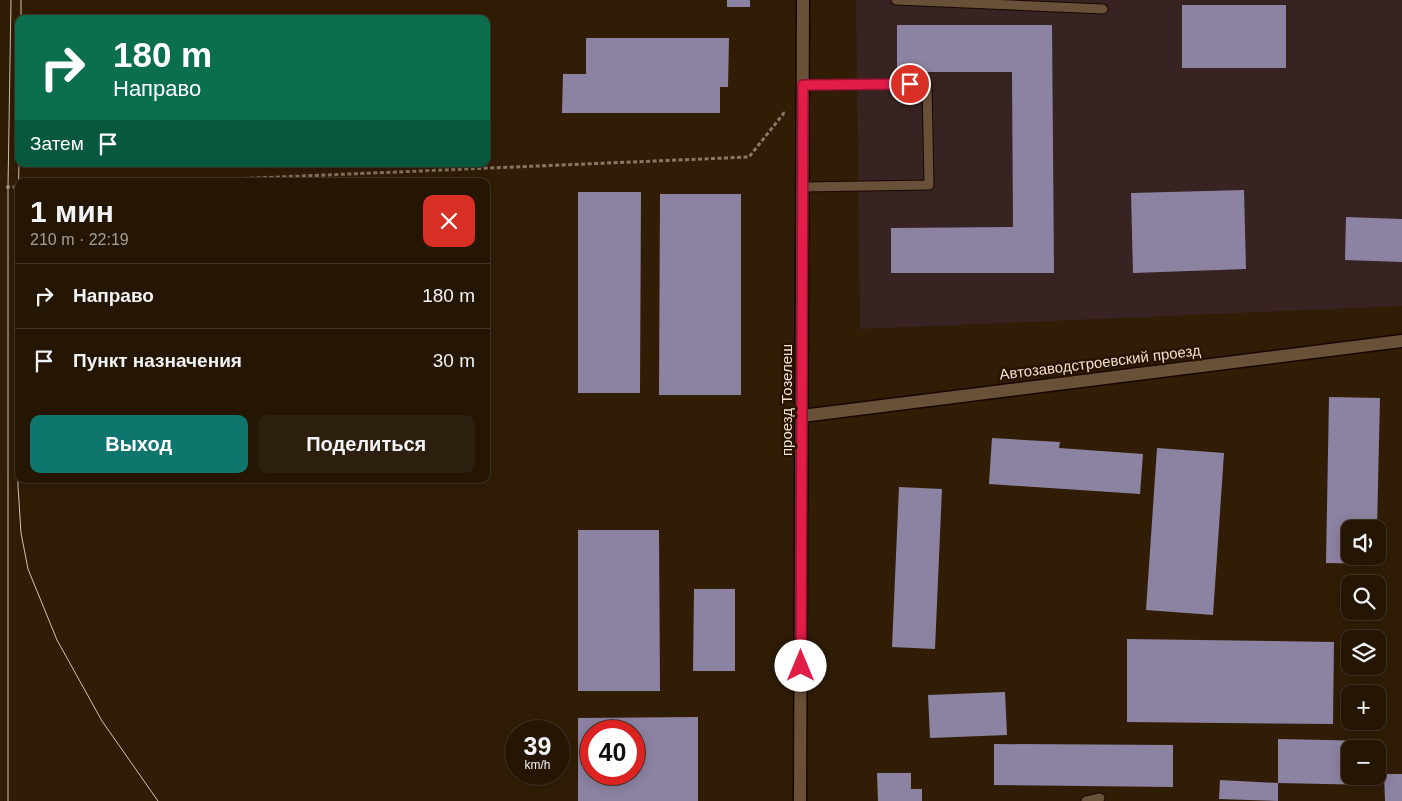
<!DOCTYPE html>
<html lang="ru">
<meta charset="utf-8">
<style>
:root{--surface:#251604;--page:#2d1f0e;--text:#f1f3f6;--muted:#a39f9a;--line:#423526;--accent:#0f766e}
body{margin:0;font-family:Helvetica,sans-serif;background:var(--page);color:var(--text);height:100vh;display:flex;flex-direction:column;font-size:19px;white-space:nowrap}
*{box-sizing:border-box;margin:0}
p{font-size:16px;color:var(--muted)}
.icon{flex:none;width:28px;height:28px;fill:none;stroke:currentColor;stroke-width:2;stroke-linecap:round;stroke-linejoin:round}
.map{position:relative;flex:1;overflow:hidden}
.panel{position:absolute;left:15px;top:178px;width:475px;height:305px;display:flex;flex-direction:column;background:var(--surface);border-radius:10px;box-shadow:0 2px 12px #0003,0 0 0 1px var(--line)}
.panel>*{flex:none}
.banner{position:absolute;left:15px;top:15px;width:475px;height:152px;border-radius:10px;box-shadow:0 2px 12px #0003,0 0 0 1px var(--line);background:#0b6e4f;color:#fff;overflow:hidden}
.fabs{position:absolute;left:1341px;top:520px;display:grid;gap:10px}
.fabs a{display:grid;place-items:center;width:45px;height:45px;border-radius:10px;background:var(--surface);box-shadow:0 2px 12px #0003,0 0 0 1px var(--line);font-size:25px}
.speed{position:absolute;left:505px;top:720px;display:flex;gap:10px;font-size:25px;font-weight:700;text-align:center}
.speed>*{display:grid;place-content:center;width:65px;height:65px;border-radius:50%;background:var(--surface);box-shadow:0 2px 12px #0003,0 0 0 1px var(--line);line-height:1}
.speed small{font-size:12px;font-weight:400}
.speed .limit{border:8px solid #d22;background:#fff;color:#111}
.pin{position:absolute;display:grid;place-items:center;width:42px;height:42px;color:#fff;margin:-21px;border:2px solid #fff;border-radius:50%;box-shadow:0 1px 5px #0007}
.me{position:absolute;width:55px;margin:-28px;rotate:0deg;stroke-linejoin:round;filter:drop-shadow(0 0 4px #0008)}
.turn{display:flex;align-items:center;gap:18px;height:105px;padding:0 15px;font-size:22px}
.turn .icon{width:65px;height:65px;stroke-width:2.5}
.turn b{display:block;font-size:35px;line-height:42px}
.then{display:flex;align-items:center;height:48px;padding:0 15px;background:#0003;gap:10px;font-size:19px}
.round{display:grid;place-items:center;flex:none;width:52px;height:52px;border-radius:10px;background:var(--page)}
.overview{display:flex;align-items:center;justify-content:space-between;height:85px;padding:0 15px}
h1{font-size:30px;font-weight:700;line-height:38px}
.primary-button{display:flex;gap:10px;margin-top:auto;padding:10px 15px}
.primary-button a{flex:1;height:58px;border-radius:10px;background:var(--accent);color:#fff;font-size:20px;font-weight:700;line-height:58px;text-align:center}
.primary-button a+a{background:var(--page);color:var(--text)}
ul{padding:0;list-style:none}
li{display:flex;align-items:center;gap:15px;height:65px;padding:0 15px;border-top:1px solid var(--line)}
li div{flex:1}
li b{display:block;font-size:19px}
li em{font-style:normal}
.map>svg:first-child{display:block}
</style>
<div class="map">
<svg width="1402" height="801" viewBox="0 0 1402 801">
<rect width="100%" height="100%" fill="#311d06"/>
<path fill="#372322" d="M856,0h546v306l-542,23z"/>
<g fill="#8c83a2" fill-rule="evenodd">
<rect x="727" y="0" width="23" height="7"/>
<rect x="1182" y="5" width="104" height="63"/>
<path d="M897,25h155l2,248h-163v-45l122,-1 -1,-155h-115z"/>
<path d="M586,38h143l-1,49h-8v26h-158l1,-39h23z"/>
<path d="M1244,190l2,79 -113,4 -2,-80z"/>
<path d="M578,192h63l-1,201h-62z"/>
<path d="M660,194h81v201h-82z"/>
<path d="M1346,217l56,2v43l-57,-2z"/>
<path d="M1329,397l51,1 -3,131h-27v27h27l-1,8 -50,-1z"/>
<path d="M992,438l68,4 -1,6 84,6 -3,40 -151,-10z"/>
<path d="M1157,448l67,5 -11,162 -67,-5z"/>
<path d="M899,487l43,2 -7,160 -43,-2z"/>
<path d="M578,530h81l1,161h-82z"/>
<path d="M694,589h41v82h-42z"/>
<path d="M1127,639l207,3 -1,82 -206,-2z"/>
<path d="M1005,692l2,43 -77,3 -2,-43z"/>
<path d="M698,717v84h-120v-83zM591,731h43v43h-43z"/>
<path d="M1278,739l95,2v8h-23v27h23l-1,9 -94,-2z"/>
<path d="M994,744l179,1v42l-179,-2z"/>
<path d="M877,773h34v16h11v12h-44z"/>
<path d="M1384,774h18v27h-17z"/>
<path d="M1220,780l58,3v18l-59,-2z"/>
</g>
<g fill="none" stroke-linecap="round" stroke-linejoin="round">
<defs>
<g id="service">
<path d="M896,0l207,9"/>
<path d="M803,187l126,-2 -2,-101 -124,1"/>
<path d="M1086,801l14,-3"/>
</g>
<path id="minor" d="M802,416l600,-75"/>
<path id="tertiary" d="M800,801l3,-801"/>
</defs>
<use href="#service" stroke="#180600" stroke-width="11"/>
<use href="#minor" stroke="#180600" stroke-width="15"/>
<use href="#tertiary" stroke="#180600" stroke-width="15"/>
<g stroke="#897765" stroke-width="3" stroke-dasharray="4 2.5" stroke-linecap="butt">
<path d="M185,181l564,-24 35,-44h3"/>
<path d="M6,187h13"/>
</g>
<use href="#service" stroke="#685039" stroke-width="9"/>
<use href="#minor" stroke="#685039" stroke-width="12"/>
<use href="#tertiary" stroke="#685039" stroke-width="12"/>
<g stroke="#d2c2b3" stroke-width="1">
<path d="M21,19v-19"/>
<path d="M19,164l-2,75 1,247 3,47 7,36 29,71 45,81 56,80"/>
<path d="M8,801v-614l3,-187"/>
</g>
</g>
<g fill="none" stroke-linecap="round" stroke-linejoin="round">
<defs>
<path id="route" d="M801,666l2,-581 107,-1"/>
</defs>
<use href="#route" stroke="#92132f" stroke-width="12"/>
<use href="#route" stroke="#e11d48" stroke-width="9"/>
</g>
<g text-anchor="middle" dominant-baseline="central" stroke-width="5" stroke-linejoin="round" paint-order="stroke">
<g font-size="15" fill="#f0e1d4" stroke="#271300">
<text transform="translate(1100 362) rotate(-7)">Автозаводстроевский проезд</text>
<text transform="translate(786 400) rotate(-90)">проезд Тозелеш</text>
</g>
</g>
</svg>
<div class="fabs">
<a><svg class="icon" aria-label="sound" viewBox="0 0 24 24"><path d="M4 9h4l5-4v14l-5-4H4zM17 9q2 3 0 6"/></svg></a>
<a><svg class="icon" aria-label="search" viewBox="0 0 24 24"><circle cx="10" cy="10" r="6"/><path d="M15 15l6 6"/></svg></a>
<a><svg class="icon" aria-label="layers" viewBox="0 0 24 24"><path d="M12 4l9 5-9 5-9-5zM3 14l9 5 9-5"/></svg></a>
<a>+</a>
<a>−</a>
</div>
<div class="speed"><div>39<small>km/h</small></div><div class="limit">40</div></div>
<div class="pin" style="left:910px;top:84px;background:#d93025"><svg class="icon" aria-label="arrive" viewBox="0 0 24 24"><path d="M6 21V4h12l-3 4 3 4H6"/></svg></div>
<svg class="me" style="left:801px;top:666px" viewBox="-20 -20 40 40"><circle r="19" fill="#fff"/><path d="M0-13L10 11 0 6-10 11z" fill="#e11d48"/></svg>
<div class="banner">
<div class="turn"><svg class="icon" aria-label="right" viewBox="0 0 24 24"><path d="M7 20v-9h11M14 6l5 5-5 5"/></svg><div><b>180 m</b>Направо</div></div>
<div class="then">Затем<svg class="icon" aria-label="arrive" viewBox="0 0 24 24"><path d="M6 21V4h12l-3 4 3 4H6"/></svg></div>
</div>
<section class="panel">
<div class="overview"><div><h1>1 мин</h1><p>210 m · 22:19</p></div><a class="round" style="background:#d93025;color:#fff"><svg class="icon" aria-label="close" viewBox="0 0 24 24"><path d="M6 6l12 12M18 6L6 18"/></svg></a></div>
<ul>
<li><svg class="icon" aria-label="right" viewBox="0 0 24 24"><path d="M7 20v-9h11M14 6l5 5-5 5"/></svg><div><b>Направо</b></div><em>180 m</em></li>
<li><svg class="icon" aria-label="arrive" viewBox="0 0 24 24"><path d="M6 21V4h12l-3 4 3 4H6"/></svg><div><b>Пункт назначения</b></div><em>30 m</em></li>
</ul>
<div class="primary-button"><a>Выход</a><a>Поделиться</a></div>
</section>
</div>
